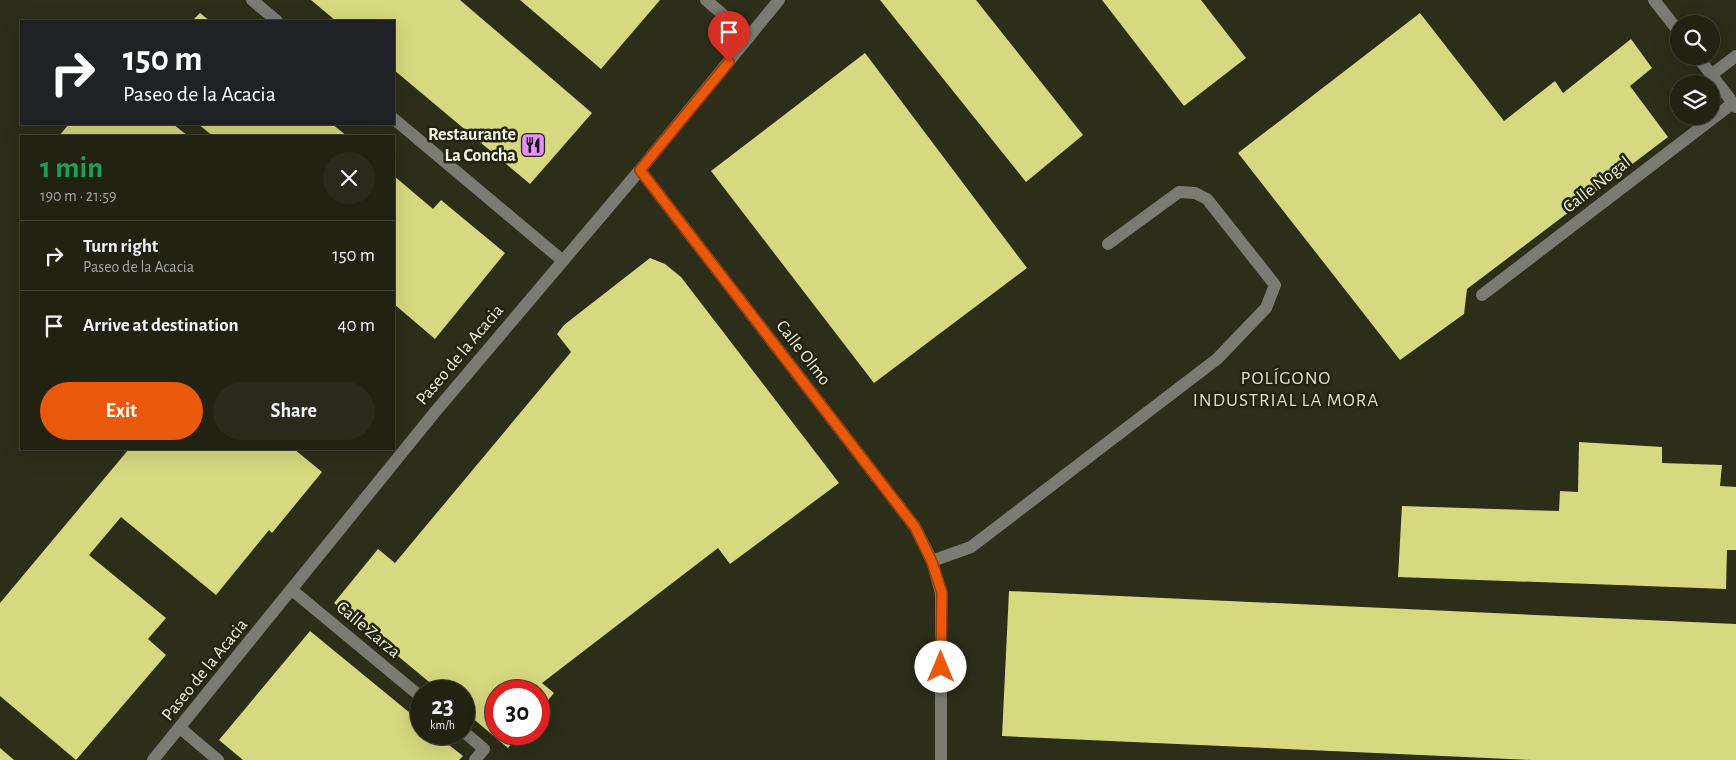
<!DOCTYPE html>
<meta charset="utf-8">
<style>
:root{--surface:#222213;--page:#2a2a1c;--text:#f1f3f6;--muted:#a2a4a0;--line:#3f3f33;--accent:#ea580c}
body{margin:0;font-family:"Alegreya Sans",sans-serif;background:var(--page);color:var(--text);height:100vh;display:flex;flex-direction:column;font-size:19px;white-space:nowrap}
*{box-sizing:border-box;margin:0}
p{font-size:16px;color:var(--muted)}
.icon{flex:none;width:28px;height:28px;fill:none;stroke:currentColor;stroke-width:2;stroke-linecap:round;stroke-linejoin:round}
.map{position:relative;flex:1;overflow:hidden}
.panel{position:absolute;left:20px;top:135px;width:375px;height:315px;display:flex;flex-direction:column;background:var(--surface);border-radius:0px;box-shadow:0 5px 20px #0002,0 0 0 1px var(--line)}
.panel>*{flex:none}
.banner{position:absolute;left:20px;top:20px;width:375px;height:105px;border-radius:0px;box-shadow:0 5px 20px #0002,0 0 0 1px var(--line);background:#202124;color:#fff;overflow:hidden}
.controls{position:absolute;left:1670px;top:15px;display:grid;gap:10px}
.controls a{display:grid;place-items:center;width:50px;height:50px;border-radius:50%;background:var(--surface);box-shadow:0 5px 20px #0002,0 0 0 1px var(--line);font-size:25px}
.speed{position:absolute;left:410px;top:680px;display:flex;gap:10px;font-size:25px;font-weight:700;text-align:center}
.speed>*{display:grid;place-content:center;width:65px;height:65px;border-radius:50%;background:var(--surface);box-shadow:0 5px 20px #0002,0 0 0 1px var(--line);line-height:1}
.speed small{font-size:12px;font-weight:400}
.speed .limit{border:8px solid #d22;background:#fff;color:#111}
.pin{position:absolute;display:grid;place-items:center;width:42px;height:42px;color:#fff;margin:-51px -21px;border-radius:50% 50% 50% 0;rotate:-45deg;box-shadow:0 0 5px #0007}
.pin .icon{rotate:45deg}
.me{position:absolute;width:55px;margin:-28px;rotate:0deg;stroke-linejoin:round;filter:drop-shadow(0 0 4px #0008)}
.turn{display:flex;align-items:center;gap:18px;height:105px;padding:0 20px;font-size:22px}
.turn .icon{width:65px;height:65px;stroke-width:2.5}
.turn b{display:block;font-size:35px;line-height:42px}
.round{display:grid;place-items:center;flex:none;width:52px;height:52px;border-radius:26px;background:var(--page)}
.overview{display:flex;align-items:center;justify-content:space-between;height:85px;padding:0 20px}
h1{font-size:30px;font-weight:700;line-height:38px;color:#1e9e55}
.primary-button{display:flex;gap:10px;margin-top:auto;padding:10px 20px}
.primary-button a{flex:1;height:58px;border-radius:30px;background:var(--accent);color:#fff;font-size:20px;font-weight:700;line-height:58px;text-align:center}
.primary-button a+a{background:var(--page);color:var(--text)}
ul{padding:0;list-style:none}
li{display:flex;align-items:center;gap:15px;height:70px;padding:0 20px;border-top:1px solid var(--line)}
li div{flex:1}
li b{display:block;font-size:19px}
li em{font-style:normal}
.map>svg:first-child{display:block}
</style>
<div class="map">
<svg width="1736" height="760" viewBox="0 0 1736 760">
<rect width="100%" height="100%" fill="#2d2e19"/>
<g fill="#d6d97f">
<path d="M311,0h149l132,113 -62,71 -136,-114v-49h-58z"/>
<path d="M520,0h140l-59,69z"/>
<path d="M880,0h96l107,135 -57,47z"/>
<path d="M1102,0h99l45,58 -62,48z"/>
<path d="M200,13l10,8h-18z"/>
<path d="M1420,13l84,108 51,-40 8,12 68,-54 21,29 -22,18 38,51 -201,152 -3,25 -64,46 -162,-207z"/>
<path d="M865,53l162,215 -153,115 -163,-212z"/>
<path d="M69,124h104l15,12h-129z"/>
<path d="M198,124h134l15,12h-134z"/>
<path d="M394,176l39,33 8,-9 64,53 -70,86 -41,-35z"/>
<path d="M650,258l15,6 16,13 158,206 -109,81 -12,-16 -176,135 12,10 -15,18v-20h-43v43h24l-12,14 -44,-37v-20h-24l-106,-88 44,-54 17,14 176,-211 -14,-18 7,-9z"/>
<path d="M1579,442l83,5v16l60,2 -2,21 16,1v63h-9l-1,39 -328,-12 4,-71 157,5 1,-20 18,1z"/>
<path d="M129,449h165l28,23 -50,61 -3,-3 -53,65 -95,-78 -32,38 77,63 -18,21 18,16 -90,105 -76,-64v-93z"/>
<path d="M1009,591l727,33v136h-204l-530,-24z"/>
<path d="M310,631l111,91v12h14l28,22 -4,4h-216l-24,-20z"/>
<path d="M0,748l14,12h-14z"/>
</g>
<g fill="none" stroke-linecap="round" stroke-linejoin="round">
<g stroke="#7a7b71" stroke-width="12">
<path d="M252,0l25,21"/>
<path d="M706,0l43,37"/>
<path d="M1654,0l25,32"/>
<path d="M1697,56l39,51"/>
<path d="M1711,75l25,-19"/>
<path d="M394,119l169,142"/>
<path d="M640,170l275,357 17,34 9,32v167"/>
<path d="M1482,295l251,-192"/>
<path d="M932,561l39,-14 246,-188 49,-51 9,-23 -68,-86 -12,-6 -16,-1 -71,52"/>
<path d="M292,590l129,107"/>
<path d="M180,728l38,32"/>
<path d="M464,732l20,17 -9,11"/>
<path d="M153,760l282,-348 205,-242 139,-170"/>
</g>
</g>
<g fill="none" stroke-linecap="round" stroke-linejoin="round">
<defs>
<path id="route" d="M729,62l-89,108 275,357 17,35 10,31 -1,74"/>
</defs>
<use href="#route" stroke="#983908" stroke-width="12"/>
<use href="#route" stroke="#ea580c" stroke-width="9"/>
</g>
<defs>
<symbol id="restaurant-square" viewBox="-11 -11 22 22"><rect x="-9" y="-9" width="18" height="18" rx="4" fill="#e98dfe" stroke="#23240f"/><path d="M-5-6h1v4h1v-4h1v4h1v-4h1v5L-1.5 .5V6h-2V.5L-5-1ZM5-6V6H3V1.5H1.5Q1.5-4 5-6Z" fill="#111"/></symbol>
</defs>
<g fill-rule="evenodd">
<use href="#restaurant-square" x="519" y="131" width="28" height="28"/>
</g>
<g text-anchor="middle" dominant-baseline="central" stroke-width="5" stroke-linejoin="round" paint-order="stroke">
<g font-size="18" font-weight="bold" fill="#f2f3e6" stroke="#23240f" text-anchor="end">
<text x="516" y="135">Restaurante<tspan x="516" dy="21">La Concha</tspan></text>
</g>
<g font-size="18" fill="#f2f3e6" stroke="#23240f">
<text transform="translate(1597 185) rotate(-38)">Calle Nogal</text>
<text transform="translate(803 353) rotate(52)">Calle Olmo</text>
<text transform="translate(460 355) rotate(-50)">Paseo de la Acacia</text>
<text transform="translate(368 630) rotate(40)">Calle Zarza</text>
<text transform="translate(205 670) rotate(-51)">Paseo de la Acacia</text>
</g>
<g font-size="19" letter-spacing="1" fill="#dddec4" stroke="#23240f">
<text x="1286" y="378">POLÍGONO<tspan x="1286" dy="22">INDUSTRIAL LA MORA</tspan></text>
</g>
</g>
</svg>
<div class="controls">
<a><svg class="icon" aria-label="search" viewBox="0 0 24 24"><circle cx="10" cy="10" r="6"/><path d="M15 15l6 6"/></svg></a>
<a><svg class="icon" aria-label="layers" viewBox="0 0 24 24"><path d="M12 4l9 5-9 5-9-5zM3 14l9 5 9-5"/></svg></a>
</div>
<div class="speed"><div>23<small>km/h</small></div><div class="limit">30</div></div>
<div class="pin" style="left:729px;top:62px;background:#d93025"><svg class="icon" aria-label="arrive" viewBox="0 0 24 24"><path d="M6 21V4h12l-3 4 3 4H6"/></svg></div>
<svg class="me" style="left:941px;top:667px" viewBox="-20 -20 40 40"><circle r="19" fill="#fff"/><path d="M0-13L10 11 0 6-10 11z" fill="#ea580c"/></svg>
<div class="banner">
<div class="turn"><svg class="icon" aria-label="right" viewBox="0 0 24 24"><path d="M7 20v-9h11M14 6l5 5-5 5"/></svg><div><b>150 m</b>Paseo de la Acacia</div></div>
</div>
<section class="panel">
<div class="overview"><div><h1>1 min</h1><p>190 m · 21:59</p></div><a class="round"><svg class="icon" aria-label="close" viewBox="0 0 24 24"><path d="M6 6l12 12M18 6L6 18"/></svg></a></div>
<ul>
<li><svg class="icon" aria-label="right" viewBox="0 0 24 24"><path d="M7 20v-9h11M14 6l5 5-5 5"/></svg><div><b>Turn right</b><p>Paseo de la Acacia</p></div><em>150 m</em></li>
<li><svg class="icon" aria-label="arrive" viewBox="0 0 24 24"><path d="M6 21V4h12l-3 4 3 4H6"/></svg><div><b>Arrive at destination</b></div><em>40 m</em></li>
</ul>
<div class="primary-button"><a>Exit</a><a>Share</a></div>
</section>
</div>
